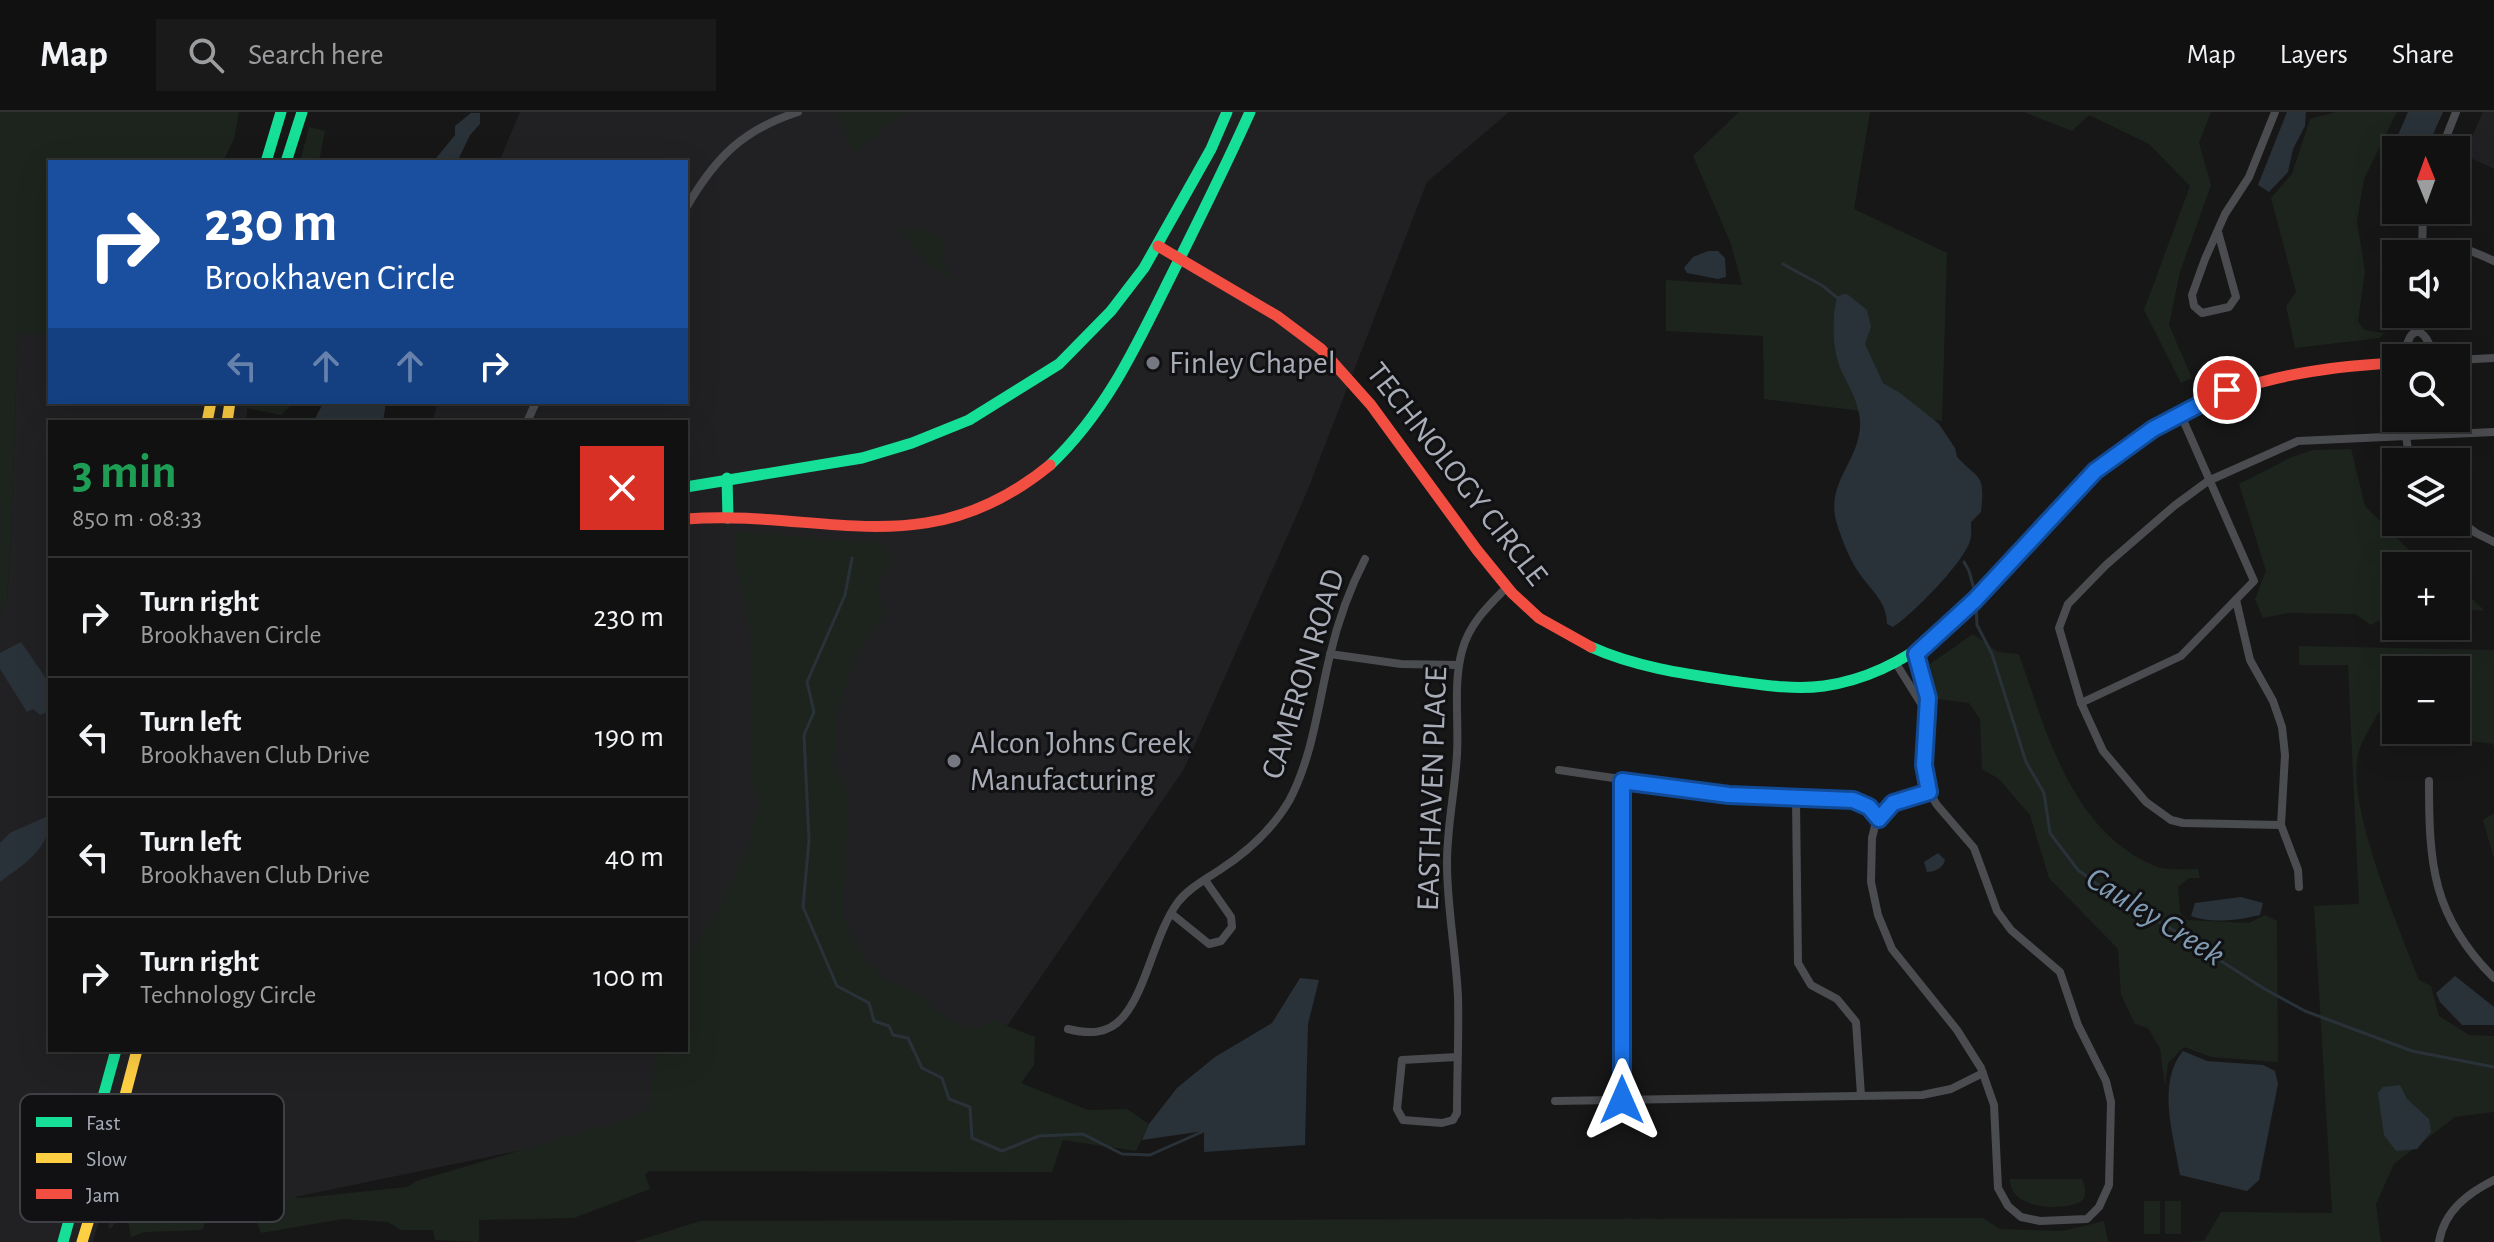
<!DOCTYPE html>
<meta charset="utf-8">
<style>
:root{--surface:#111;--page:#1a1a1a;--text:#f1f3f6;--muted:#9c9d9f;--line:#303131}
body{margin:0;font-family:"Alegreya Sans",sans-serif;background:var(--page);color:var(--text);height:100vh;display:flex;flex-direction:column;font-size:30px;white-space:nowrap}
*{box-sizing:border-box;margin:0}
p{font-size:26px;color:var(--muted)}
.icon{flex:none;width:44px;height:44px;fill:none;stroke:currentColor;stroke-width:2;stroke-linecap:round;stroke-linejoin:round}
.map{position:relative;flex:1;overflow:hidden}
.details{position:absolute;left:48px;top:308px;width:640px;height:632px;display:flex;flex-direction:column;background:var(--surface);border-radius:0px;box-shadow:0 8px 32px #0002,0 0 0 2px var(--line)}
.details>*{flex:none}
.banner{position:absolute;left:48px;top:48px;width:640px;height:244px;border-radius:0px;box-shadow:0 8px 32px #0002,0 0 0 2px var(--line);background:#1a4fa0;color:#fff;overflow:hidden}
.needle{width:52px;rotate:359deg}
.tools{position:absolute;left:2382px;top:24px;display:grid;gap:16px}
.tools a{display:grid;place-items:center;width:88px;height:88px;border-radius:0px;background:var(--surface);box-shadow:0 8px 32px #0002,0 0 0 2px var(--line);font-size:40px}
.pin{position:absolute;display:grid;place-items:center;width:68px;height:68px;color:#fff;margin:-34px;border:4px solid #fff;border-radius:50%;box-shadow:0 2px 8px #0007}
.me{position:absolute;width:88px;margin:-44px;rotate:0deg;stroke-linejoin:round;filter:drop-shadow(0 0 6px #0008)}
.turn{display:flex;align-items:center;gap:28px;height:168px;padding:0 24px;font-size:36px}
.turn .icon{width:104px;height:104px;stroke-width:2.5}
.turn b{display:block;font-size:56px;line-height:68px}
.lanes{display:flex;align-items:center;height:76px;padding:0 24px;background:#0003;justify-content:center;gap:40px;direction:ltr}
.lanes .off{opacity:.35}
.round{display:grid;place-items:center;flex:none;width:84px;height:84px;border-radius:0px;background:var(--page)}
.summary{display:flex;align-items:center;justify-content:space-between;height:136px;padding:0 24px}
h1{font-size:48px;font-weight:700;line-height:60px;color:#1e9e55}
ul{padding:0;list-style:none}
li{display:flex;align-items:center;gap:24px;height:120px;padding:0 24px;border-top:2px solid var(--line)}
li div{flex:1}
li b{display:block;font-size:30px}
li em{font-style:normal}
header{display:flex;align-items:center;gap:48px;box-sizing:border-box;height:112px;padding:0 40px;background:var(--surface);border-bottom:2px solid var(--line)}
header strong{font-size:38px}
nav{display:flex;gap:44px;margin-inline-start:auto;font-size:28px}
.search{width:560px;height:72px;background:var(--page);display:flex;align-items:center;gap:20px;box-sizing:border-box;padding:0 28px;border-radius:0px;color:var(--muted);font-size:30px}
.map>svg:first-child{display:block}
</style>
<header>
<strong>Map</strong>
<div class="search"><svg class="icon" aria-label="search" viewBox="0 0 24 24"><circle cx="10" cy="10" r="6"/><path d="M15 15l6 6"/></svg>Search here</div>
<nav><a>Map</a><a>Layers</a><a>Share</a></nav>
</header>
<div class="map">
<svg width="2494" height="1130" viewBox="0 0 2494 1130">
<rect width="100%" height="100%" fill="#171717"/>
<g fill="#212123">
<path d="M520,0h989l-82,70 -121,312 -122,275 -179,260 -386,101 -334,69 -175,-19 -17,62h-93v-627l7,-13 4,-66 7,-204 32,4v66h198l-2,20h-196v628h636v-628h-254l6,-20h248v-240h-187z"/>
<path d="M2483,0h11v57l-30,-14z"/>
</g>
<g fill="#1d241e">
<path d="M0,0h239l-5,27 -11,23h-173v174l-32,-3 -7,203 -4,66 -7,13z"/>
<path d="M837,0h69l-21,15 -31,29z"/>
<path d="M1739,0h131l-16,97 93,44 -5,168 -178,-22 -1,-63 -97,-5v-51l76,5 -11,-41 -38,-88z"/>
<path d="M2024,0h187l-12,31 12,42 -31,87 -11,53 23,53 -11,5 -37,-73 46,-124 -41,-42 -60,-29 -17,16z"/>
<path d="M2336,0h61l-33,67 -7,43 8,49 -7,50 6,9 20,3 -4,5 -85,10 -9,-42 10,-14 -25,-94 21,-24 18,-55z"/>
<path d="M309,15l16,4 -6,31h-19z"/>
<path d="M897,116l26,1 16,6 5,14 -3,12 15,21 -26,-16z"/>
<path d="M248,290h46l-13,13 -35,-7z"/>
<path d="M2351,337l14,57 53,53 11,7h-33v46l-25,13 -16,-11 -67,-1 -25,5 -8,-19 11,-28 -27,-87 53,-27 21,-7z"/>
<path d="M735,419l144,12 14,19c-22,19 -16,29 -6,53l-21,22 -15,31 -15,48 -2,52 14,24 -5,125 21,41 24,24 29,11 18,16 26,18 17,1 14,-8 43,17 -1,28 -13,18 67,27 39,-1 22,15 -13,27 -73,-11 -11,32 -402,-1 -5,3 5,15 -76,29 -95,2v22l-44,-2 -2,-10h-32l-13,-8 -45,-3 -82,14 -6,-16h-47l-6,13 -57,2 -14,5 -3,-16 -11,-1 -6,9 -3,-2 18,-62 10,-6 51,20 1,13 25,7 17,-10 71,9 106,-11 9,-6 228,-67 5,-7 7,-57h30v-86l34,-57 28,-58 12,-50 -8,-17 -2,-154 -16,-74z"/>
<path d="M2456,472l29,27 -29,-3z"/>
<path d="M1973,522l25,18 21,2c27,77 52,177 136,212 12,5 30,3 43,3l2,9h-11l-11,9 2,25 7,8 62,3 16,-8 12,6 1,141 -67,-5 -27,-10 -16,16 -3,24 -5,-39 -12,-20 -13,-4 -14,-29 -3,-46 -69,-71 -19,-63 -31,-36 -17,-10 -2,-50 -11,-16 -32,-4 -7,-35z"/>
<path d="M2299,534l195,4v101l-1,-7 -22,-3 -15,-17v-54h-60v40l-18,3c-6,12 -15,25 -19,38 -15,53 40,176 60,229l12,6 8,30 30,19 25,1v76l-39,5 -61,47 -18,40 5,38h-201l24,-1 17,-29 111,1 -18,-307 45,-2 -11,-239h-49z"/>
<path d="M2494,701v46l-11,-39z"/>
<path d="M2010,1067h72c2,6 5,13 2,19 -5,13 -75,16 -74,-19z"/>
<rect x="2144" y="1089" width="16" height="33"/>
<rect x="2165" y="1089" width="16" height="33"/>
<path d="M1983,1106l17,11 62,2 42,-10 4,21h-1474l66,-21z"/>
</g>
<g fill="#2a3239">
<path d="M2287,0h19l-1,14 -12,23 -5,23 -19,20 -11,-7z"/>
<path d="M2408,0h35l-17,38h-30v30l-14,-8z"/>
<path d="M471,1h9v11l-10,11 -13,27h-24l22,-27v-9z"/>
<path d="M1708,139h10l7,7 1,19 -8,2 -31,-6 -3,-5 9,-11z"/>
<path d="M1843,182h4l20,16 4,17 -6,17 18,39 17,10 39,31 16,24 2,9c23,24 28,16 24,55l-10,10c0,6 1,13 -1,19 -7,22 -57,73 -77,86l-6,-3c0,-21 -14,-32 -25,-47 -11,-14 -19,-34 -24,-50 -16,-44 24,-66 22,-106 -1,-19 -11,-34 -19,-51 -9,-21 -9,-52 -4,-73z"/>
<path d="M324,290h62l-3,20h-70z"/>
<path d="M21,530l29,42v27l-10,4 -7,-6 -6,3 -27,-43v-16z"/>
<path d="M50,703c0,35 -24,47 -50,67v-39l10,-10z"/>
<path d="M1938,741l7,7c-2,8 -10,12 -18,12l-3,-10z"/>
<path d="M2241,785l22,6 -3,12c-20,5 -49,9 -69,1l4,-13z"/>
<path d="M2455,864l39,31v18h-32l-22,-23 -4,-9z"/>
<path d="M1300,866l19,2 -11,44 -3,121 -101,7v-21l-62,9 7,-16 28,-36 38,-31 57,-34z"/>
<path d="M2183,939l24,10 56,4 12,6 3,13 -19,96 -12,11 -67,-16c-6,-38 -24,-92 3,-124z"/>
<path d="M2400,973l7,14 22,20 2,13 -14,17 -21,2 -12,-16 -6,-42 5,-6z"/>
</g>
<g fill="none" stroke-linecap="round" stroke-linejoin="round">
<g stroke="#2a3239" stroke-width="3">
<path d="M1783,152l40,22 17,14"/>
<path d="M852,446l-7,37 -38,87 7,30 -10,23 5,105 -6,67 34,79 32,17 5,18 15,5 4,9 15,3 14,30 20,10 7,21 21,8 2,31 30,13 37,-15 44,-2 39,20 28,1 54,-24"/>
<path d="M1964,450l5,9 7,25"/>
<path d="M1976,491l1,22 15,29 34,108 18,31 6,40 28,37 39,29 53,29 93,60 42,23 107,40 82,16"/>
</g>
<g stroke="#4b4c50" stroke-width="8">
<path d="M2441,38l15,-38"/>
<path d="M686,96c29,-50 56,-78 112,-96"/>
<path d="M2218,120l18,65 -7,10 -27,6 -8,-7 -2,-11 13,-36 20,-45 24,-37 26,-65"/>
<path d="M2422,132c26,-4 48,6 72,17"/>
<path d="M2422,142l1,-44"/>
<path d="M2418,220l2,-18"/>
<path d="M2405,246c2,-35 22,-34 28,0"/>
<path d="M2456,248l38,-2"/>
<path d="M527,310l9,-20"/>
<path d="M2406,324l4,26"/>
<path d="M2456,406l20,15 18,9"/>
<path d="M2236,488l14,60 23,41 9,26 3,28 -4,70"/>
<path d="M1330,542l71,10 58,1"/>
<path d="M1916,542l12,44 -4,67 5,27 8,13 37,43 23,63 14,19 49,42 18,53 28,56 5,21 -2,83 -10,22 -12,12 -47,2 -19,-4 -13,-11 -10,-18 -4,-83 -13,-37 -24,-38 -65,-81 -14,-34 -7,-33 1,-44 4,-16 17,-19 36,-11"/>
<path d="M1897,553l30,48"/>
<path d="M2081,591l100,-47 73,-75 -74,-168"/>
<path d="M1559,658l170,25 124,5 16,7 10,12"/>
<path d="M1622,669v319"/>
<path d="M2429,669c0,83 3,135 65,197"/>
<path d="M1796,688l2,163 13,22 26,14 19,23 5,73"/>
<path d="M2299,775l-1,-17 -17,-45 -98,-2 -12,-3 -25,-18 -43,-51 -22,-48 -22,-75 9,-24 38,-39 68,-59 34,-25 90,-40 196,-9"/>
<path d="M1172,802l37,30 12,-3 11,-14 -1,-10 -26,-37"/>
<path d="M1068,917c20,5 40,6 55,-12 24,-28 31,-82 55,-115 11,-14 28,-23 43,-33 26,-17 52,-41 68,-68 24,-45 29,-97 41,-146 8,-34 19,-65 35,-96"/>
<path d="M1457,945l-55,3 -5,49 6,11 39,3 11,-3 4,-7c0,-38 2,-77 1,-116 -2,-45 -11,-89 -11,-134 0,-37 8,-72 10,-109 2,-34 -4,-70 5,-103 7,-27 26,-45 45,-64"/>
<path d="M1555,989l367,-6 29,-6 32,-16"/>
<path d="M2439,1130c5,-31 29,-49 55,-62"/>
</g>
<g stroke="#16e098" stroke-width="11">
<path d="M266,50l15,-50"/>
<path d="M286,50l16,-50"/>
<path d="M1050,353c55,-52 85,-116 118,-183 28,-56 56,-112 82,-170"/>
<path d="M727,366l1,40"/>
<path d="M686,375l176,-29 50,-15 57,-23 90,-56 52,-53 33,-43 67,-119 16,-37"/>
<path d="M1591,535c44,20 94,27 142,34 30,4 61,9 91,5 125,-18 186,-138 273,-214"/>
<path d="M63,1130l53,-192"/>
</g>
<g stroke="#ffcf43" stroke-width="11">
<path d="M207,310l4,-20"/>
<path d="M227,310l3,-20"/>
<path d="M82,1130l30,-97 25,-95"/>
</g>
<g stroke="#f24e42" stroke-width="11">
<path d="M1158,134l119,70 44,33 50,56 106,145 35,43 27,25 52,29"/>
<path d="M2097,360c97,-80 176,-103 299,-109"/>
<path d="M686,407c138,-10 240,48 364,-54"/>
</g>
</g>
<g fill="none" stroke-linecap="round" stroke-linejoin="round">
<defs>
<path id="route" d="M1622,988v-319l107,14 124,5 16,7 10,12 14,-16 36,-11 -5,-27 4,-67 -12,-44 59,-54 120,-129 58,-42 74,-39"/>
</defs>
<use href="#route" stroke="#114b97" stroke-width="20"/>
<use href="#route" stroke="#1a73e8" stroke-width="14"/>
</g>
<g fill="#757880" stroke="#111113" stroke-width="3">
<circle cx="1153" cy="251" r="8"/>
<circle cx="954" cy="649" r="8"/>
</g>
<g text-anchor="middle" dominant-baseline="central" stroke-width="6" stroke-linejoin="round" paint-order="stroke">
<g font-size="32" fill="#a8adb8" stroke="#111113" text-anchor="start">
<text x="1169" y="251">Finley Chapel</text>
<text x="970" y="631">Alcon Johns Creek<tspan x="970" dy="37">Manufacturing</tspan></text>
</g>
<g font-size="32" fill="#a8adb8" stroke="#111113">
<text transform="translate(1457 362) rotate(52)">TECHNOLOGY CIRCLE</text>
<text transform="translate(1303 562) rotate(-73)">CAMERON ROAD</text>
<text transform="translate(1432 677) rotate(-88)">EASTHAVEN PLACE</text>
</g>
<g font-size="34" font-style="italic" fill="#7f9bb3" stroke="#111113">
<text transform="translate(2155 805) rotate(32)">Cauley Creek</text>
</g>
</g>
<rect x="20" y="982" width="264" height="128" rx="12" fill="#111113" stroke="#3e4045" stroke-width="2"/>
<rect x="36" y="1005" width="36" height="10" fill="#16e098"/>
<rect x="36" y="1041" width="36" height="10" fill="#ffcf43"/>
<rect x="36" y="1077" width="36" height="10" fill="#f24e42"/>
<g font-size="22" fill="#a8adb8">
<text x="86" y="1018">Fast</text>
<text x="86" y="1054">Slow</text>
<text x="86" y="1090">Jam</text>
</g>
</svg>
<div class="tools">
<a><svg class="needle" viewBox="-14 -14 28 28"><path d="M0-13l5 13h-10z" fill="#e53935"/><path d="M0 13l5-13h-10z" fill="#9c9d9f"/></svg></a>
<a><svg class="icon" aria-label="sound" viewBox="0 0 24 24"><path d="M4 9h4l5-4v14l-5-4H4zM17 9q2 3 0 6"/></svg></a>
<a><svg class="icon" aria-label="search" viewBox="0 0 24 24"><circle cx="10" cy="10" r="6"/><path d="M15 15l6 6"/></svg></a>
<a><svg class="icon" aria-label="layers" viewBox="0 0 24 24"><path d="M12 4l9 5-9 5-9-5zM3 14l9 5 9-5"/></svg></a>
<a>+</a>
<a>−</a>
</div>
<div class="pin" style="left:2227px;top:278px;background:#d93025"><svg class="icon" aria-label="arrive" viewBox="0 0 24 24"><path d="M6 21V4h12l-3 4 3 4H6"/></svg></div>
<svg class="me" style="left:1622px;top:988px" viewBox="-20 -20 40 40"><path d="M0-17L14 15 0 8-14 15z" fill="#1a73e8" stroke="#fff" stroke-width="4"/></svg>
<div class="banner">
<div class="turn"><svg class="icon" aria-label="right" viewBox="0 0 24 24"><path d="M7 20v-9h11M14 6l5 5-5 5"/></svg><div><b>230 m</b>Brookhaven Circle</div></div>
<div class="lanes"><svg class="icon off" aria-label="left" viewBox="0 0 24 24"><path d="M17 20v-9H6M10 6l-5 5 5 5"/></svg><svg class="icon off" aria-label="ahead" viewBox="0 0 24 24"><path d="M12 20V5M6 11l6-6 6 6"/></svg><svg class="icon off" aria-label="ahead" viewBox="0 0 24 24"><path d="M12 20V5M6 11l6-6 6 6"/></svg><svg class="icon" aria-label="right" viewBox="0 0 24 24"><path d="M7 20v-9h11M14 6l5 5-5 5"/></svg></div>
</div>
<section class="details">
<div class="summary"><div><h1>3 min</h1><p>850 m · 08:33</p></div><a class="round" style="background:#d93025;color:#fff"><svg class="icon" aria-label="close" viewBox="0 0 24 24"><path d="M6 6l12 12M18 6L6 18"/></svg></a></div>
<ul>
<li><svg class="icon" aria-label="right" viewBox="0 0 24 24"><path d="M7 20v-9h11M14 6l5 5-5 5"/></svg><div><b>Turn right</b><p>Brookhaven Circle</p></div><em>230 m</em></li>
<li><svg class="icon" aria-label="left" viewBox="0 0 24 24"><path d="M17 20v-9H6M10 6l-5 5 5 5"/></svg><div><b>Turn left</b><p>Brookhaven Club Drive</p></div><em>190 m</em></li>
<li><svg class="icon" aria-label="left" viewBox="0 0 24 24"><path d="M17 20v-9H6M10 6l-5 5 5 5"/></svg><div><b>Turn left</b><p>Brookhaven Club Drive</p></div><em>40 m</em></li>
<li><svg class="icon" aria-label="right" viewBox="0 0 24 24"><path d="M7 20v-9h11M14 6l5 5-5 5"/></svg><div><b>Turn right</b><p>Technology Circle</p></div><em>100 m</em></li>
</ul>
</section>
</div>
